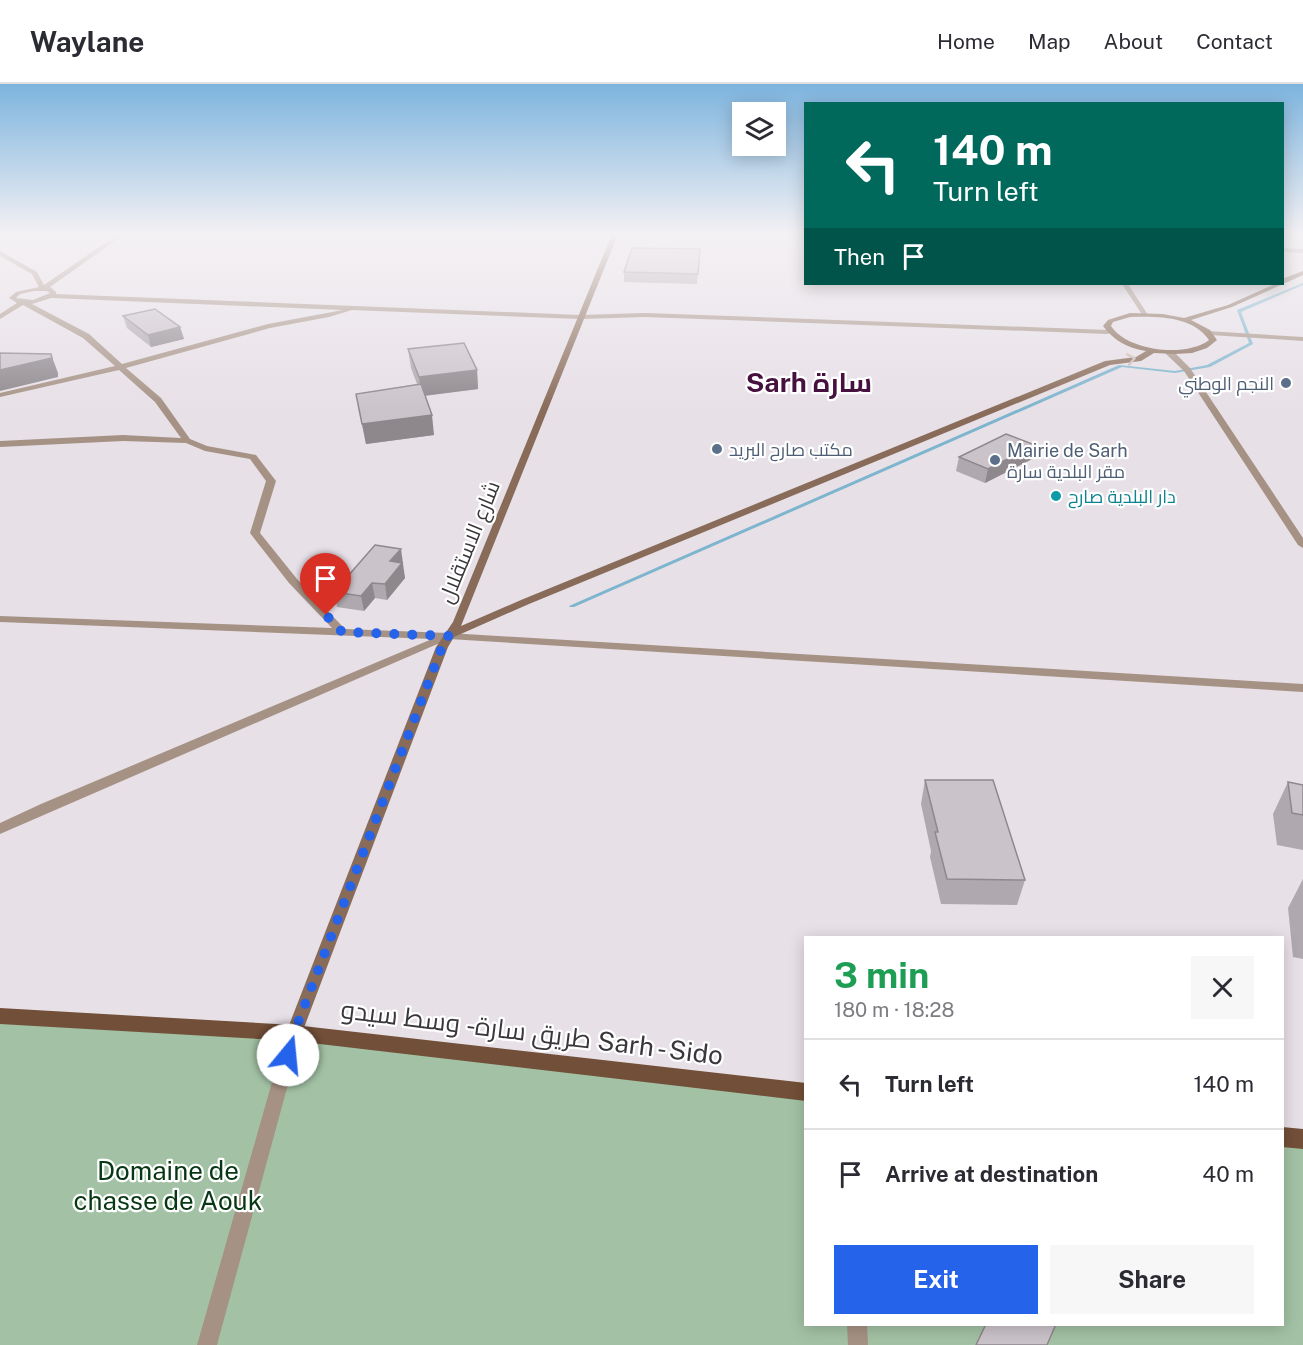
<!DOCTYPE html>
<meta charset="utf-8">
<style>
:root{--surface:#fff;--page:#f7f7f7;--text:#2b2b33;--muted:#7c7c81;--line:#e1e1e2;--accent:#2563eb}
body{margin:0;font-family:"Public Sans",Cairo,sans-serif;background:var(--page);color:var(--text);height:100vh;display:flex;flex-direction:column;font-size:22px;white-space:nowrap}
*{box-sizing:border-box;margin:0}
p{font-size:20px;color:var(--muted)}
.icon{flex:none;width:33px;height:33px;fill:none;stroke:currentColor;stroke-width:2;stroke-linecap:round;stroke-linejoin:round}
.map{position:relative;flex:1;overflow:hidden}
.sheet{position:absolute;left:804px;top:852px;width:480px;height:390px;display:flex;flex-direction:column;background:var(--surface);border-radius:0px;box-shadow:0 3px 15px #0003}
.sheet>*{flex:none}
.banner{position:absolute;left:804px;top:18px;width:480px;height:183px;border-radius:0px;box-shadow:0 3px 15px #0003;background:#00695c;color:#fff;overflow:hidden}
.fabs{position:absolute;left:732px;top:18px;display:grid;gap:12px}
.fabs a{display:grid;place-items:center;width:54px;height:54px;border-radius:0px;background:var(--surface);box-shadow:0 3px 15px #0003;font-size:30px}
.pin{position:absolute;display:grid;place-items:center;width:51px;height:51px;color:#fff;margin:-62px -26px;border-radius:50% 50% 50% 0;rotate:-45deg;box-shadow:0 0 6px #0007}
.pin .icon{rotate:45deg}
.me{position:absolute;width:66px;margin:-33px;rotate:17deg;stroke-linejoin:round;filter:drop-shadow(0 0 4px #0008)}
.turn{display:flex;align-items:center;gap:21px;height:126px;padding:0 30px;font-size:27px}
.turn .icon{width:78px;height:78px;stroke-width:2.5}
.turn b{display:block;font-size:42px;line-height:51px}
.then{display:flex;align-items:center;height:57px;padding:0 30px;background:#0003;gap:12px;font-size:22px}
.round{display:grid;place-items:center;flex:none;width:63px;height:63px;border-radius:0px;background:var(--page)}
.summary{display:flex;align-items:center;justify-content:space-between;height:102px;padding:0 30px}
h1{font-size:36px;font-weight:700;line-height:45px;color:#1e9e55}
.action{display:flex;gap:12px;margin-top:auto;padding:12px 30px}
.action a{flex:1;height:69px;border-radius:0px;background:var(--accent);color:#fff;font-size:24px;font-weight:700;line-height:69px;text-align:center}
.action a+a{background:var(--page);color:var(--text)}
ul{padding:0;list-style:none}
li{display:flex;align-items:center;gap:18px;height:90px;padding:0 30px;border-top:2px solid var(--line)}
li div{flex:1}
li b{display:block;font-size:22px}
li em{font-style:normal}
header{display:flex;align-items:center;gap:36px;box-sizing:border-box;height:84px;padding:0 30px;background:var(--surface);border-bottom:2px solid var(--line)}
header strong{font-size:28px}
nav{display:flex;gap:33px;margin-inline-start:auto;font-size:21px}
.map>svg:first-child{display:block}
</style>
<header>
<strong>Waylane</strong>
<nav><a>Home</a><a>Map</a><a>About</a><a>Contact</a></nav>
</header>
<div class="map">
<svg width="1303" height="1261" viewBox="0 0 1303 1261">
<rect width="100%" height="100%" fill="#e7e0e7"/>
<path fill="#a3c2a5" d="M0,931l294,18 511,59 1,232h476l1,-187 20,2v206h-1303z"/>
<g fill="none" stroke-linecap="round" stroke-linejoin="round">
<path fill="#7db4ce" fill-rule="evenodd" d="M1303,199v2l-62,27 12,32 -43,23 -35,6 -53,-6 -548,240h-4l-1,-1 550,-241 56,6 32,-6 42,-22 -12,-33z"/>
<g fill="#a69285" fill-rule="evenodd">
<path d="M118,150h7l-75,53 6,5v2l524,21 65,-2 463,17 4,2 -4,2 -463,-17 -65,2 -228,-9 -23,7 -59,11 -144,40 35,30 29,41 17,7 49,9 20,26 -16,52 37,46 48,50 104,4 854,51v8l-854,-53 -449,195v-11l41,-19 391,-165 -432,-17v-6l332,12 -43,-45 -39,-50 16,-52 -16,-22 -45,-8 -19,-8 -63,-2 -123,6v-6l123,-6 58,3 -26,-36 -36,-32 -119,27v-4l115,-27 -32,-28 -60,-33 -23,14v-5l17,-11 -8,-5 7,-6 23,-5 -7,-13 -32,-18v-5l37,21 7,13zM34,207h13l3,2 -17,7 -17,-2 4,-4zM51,214h1l291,12 -75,14 -146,40 -33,-30 -57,-30z"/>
<path d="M749,150h57v4l-54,-2z"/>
<path d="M1282,164l21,1v4l-21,-1z"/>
<path d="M1122,200h6l20,31 -1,1h-4z"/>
<path d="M1207,247l96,6v4l-93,-6 -4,-2z"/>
<path d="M1166,266h6l18,18 113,170v10l-5,-3 -114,-174 -18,-17z"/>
<path d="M294,942l6,2 2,5 -85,312h-20l89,-312 2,-5z"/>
<path d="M847,1240h20l1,21h-20z"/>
</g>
<path fill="#886b58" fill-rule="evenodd" d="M612,150h6l-157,392 60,-26 584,-239 31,-4 10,-6c-18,-3 -32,-10 -43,-25l5,-6 22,-7 33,1 21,4 44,-13 47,-21h7v-5l21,-8v4l-71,32 -41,13 19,10 7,10 -10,8 -15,5 -17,1 -21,-1 -13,8 -31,4 -581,239 -75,33 -6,10 -146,386 -2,5 -6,2 -6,-2 -2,-5 150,-386 17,-25zM1130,233c27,-1 63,-1 79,23 -23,18 -82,11 -98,-14l2,-4z"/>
<g fill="#724f38" fill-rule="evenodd">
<path d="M0,924l294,17 512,58v18l-512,-60 -294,-17z"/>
<path d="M1282,1043l21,2v20l-21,-2z"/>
</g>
</g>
<g fill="#afa8ae">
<path d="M700,165l-3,35 -73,-2v-10z"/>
<path d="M123,232l57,11 4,12 -33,8 -24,-19z"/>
<path d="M408,265l69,21 1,19 -53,7 9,39 -68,9 -10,-50 61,-10 -6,-16z"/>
<path d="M1035,361l-3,14 -47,24 -29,-12 3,-14z"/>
<path d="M404,480l-2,1 3,13 -18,22 -12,-2 -11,13 -27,-4 -3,-15z"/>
<path d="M925,696l100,100 -8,25 -76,-1 -11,-47 1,-6 -10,-47z"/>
<path d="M1288,698l15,3v65l-26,-5 -4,-31z"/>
<path d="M1303,795v80l-10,-2 -5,-49z"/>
</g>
<g fill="#8e888d">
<path d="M180,243l4,12 -33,8 -3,-12z"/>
<path d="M51,270l7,19v4l-58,14v-21z"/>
<path d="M477,286l1,19 -57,7 -2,-19z"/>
<path d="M432,331l2,20 -68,9 -4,-20z"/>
<path d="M1035,361l-3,14 -47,24 3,-14z"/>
<path d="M401,465l4,29 -18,22 -2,-16 5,-23z"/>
<path d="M372,499l3,15 -11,13 -3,-15z"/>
</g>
<g fill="#cbc3ca" stroke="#8e888d" stroke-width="1.5">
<path d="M632,164l68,1 -2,25 -74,-2z"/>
<path d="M155,225l25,18 -32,8 -25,-19z"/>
<path d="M464,259l13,27 -58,7 -11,-28z"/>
<path d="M0,269l51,1 1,4 -52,12z"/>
<path d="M421,300l11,31 -70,9 -6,-30z"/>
<path d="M1006,350l29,11 -47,24 -29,-12z"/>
<path d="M375,461l26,4 -11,12 12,2 -17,21 -13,-1 -11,13 -27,-4z"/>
<path d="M925,696h68l32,100 -78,-1 -12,-47h3z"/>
<path d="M1288,698l15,3v30l-11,-2z"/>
<path d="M986,1240h70l-9,21h-71z"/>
</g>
<defs><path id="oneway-chevron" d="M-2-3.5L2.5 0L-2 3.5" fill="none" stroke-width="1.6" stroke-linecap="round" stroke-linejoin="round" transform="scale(1.5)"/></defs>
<use stroke="#c9bcb4" href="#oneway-chevron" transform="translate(1131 275) rotate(-11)"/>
<linearGradient id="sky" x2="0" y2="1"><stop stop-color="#7db4de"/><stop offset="0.46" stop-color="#f4f1f4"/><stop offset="1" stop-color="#f4f1f4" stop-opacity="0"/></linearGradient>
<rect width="1303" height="327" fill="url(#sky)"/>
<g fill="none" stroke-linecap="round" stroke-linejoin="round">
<path stroke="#2563eb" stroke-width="10" stroke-dasharray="0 18" d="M288,971l6,-22 148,-386 7,-11 -107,-4 -16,-17"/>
</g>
<g fill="#5c6f8a" stroke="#fff" stroke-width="2">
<circle cx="1286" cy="299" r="6"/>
<circle cx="717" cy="365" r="6"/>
<circle cx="995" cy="376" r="6"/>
</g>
<circle fill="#0f9aa8" stroke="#fff" stroke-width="2" cx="1056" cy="412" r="6"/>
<g text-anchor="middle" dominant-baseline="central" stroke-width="4.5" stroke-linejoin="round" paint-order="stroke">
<g font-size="18" fill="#4e5e75" stroke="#fff" text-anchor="start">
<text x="1274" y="299" text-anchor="end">النجم الوطني</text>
<text x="729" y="365">مكتب صارح البريد</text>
<text x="1007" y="366">Mairie de Sarh<tspan x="1007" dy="21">مقر البلدية سارة</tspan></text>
</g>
<g font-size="18" fill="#0d838f" stroke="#fff" text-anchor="start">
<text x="1068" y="412">دار البلدية صارح</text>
</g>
<g font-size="21" fill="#3a373a" stroke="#fff">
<text transform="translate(469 458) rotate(-68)">شارع الاستقلال</text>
</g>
<g font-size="26" fill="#3a373a" stroke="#fff">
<text transform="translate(532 948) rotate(7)">طريق سارة - وسط سيدو Sarh - Sido</text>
</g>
<g font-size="26" fill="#073713" stroke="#fff">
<text x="168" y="1086">Domaine de<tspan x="168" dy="30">chasse de Aouk</tspan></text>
</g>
<g font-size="27" font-weight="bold" fill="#46113e" stroke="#fff">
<text x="809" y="298">Sarh سارة</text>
</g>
</g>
</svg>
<div class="fabs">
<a><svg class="icon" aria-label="layers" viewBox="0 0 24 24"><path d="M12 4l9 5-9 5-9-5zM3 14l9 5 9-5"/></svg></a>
</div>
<div class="pin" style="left:326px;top:531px;background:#d93025"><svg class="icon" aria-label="arrive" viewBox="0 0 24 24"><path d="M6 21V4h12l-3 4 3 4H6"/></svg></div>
<svg class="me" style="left:288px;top:971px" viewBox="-20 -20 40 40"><circle r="19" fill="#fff"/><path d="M0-13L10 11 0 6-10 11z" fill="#2563eb"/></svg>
<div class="banner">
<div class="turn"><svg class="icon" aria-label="left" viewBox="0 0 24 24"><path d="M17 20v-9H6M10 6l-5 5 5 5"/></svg><div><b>140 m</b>Turn left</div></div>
<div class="then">Then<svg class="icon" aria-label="arrive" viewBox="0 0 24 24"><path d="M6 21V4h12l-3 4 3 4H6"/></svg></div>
</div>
<section class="sheet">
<div class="summary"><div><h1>3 min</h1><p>180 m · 18:28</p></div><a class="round"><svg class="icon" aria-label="close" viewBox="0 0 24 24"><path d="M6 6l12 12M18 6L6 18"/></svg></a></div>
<ul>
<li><svg class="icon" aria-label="left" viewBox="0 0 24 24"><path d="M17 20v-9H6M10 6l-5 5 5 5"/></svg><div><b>Turn left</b></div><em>140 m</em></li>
<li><svg class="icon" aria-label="arrive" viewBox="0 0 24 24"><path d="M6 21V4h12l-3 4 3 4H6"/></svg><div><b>Arrive at destination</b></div><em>40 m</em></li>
</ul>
<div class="action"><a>Exit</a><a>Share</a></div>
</section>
</div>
